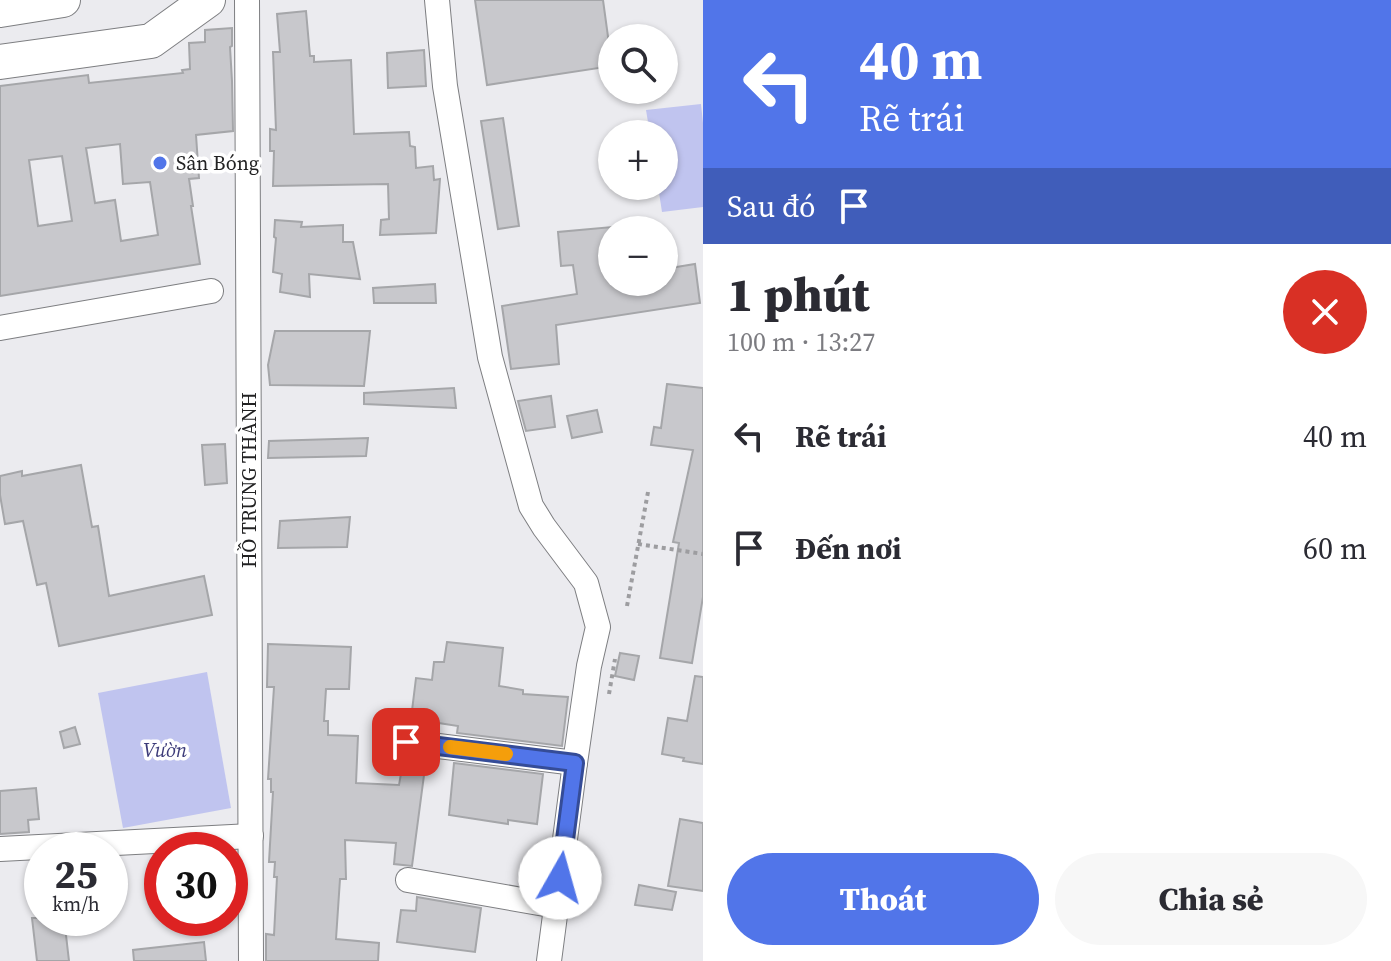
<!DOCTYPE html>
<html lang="vi">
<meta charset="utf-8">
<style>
:root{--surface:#fff;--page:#f7f7f7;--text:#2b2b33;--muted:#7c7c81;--accent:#5175e9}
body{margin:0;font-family:"Source Serif 4",serif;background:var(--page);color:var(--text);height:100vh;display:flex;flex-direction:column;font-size:30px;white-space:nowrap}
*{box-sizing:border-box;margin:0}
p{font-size:26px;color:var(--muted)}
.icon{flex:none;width:44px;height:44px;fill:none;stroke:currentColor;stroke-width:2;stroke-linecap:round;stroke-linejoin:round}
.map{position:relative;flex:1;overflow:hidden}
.side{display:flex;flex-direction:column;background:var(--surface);width:688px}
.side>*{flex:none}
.top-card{background:#5175e9;color:#fff;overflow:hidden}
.tools{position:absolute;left:598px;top:24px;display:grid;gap:16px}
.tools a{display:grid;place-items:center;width:80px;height:80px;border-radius:50%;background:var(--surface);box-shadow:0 2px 6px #0004;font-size:40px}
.speed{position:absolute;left:24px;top:832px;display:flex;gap:16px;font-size:40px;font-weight:700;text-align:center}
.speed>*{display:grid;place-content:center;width:104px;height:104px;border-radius:50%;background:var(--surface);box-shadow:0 2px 6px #0004;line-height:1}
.speed small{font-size:20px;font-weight:400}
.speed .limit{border:12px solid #d22;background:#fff;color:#111}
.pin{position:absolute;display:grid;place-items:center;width:68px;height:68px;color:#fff;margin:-34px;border-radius:16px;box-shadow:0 4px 12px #0006}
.me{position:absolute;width:88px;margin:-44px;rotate:7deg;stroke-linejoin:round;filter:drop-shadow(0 0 6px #0008)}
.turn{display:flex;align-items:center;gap:28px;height:168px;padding:0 24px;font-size:36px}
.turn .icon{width:104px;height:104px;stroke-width:2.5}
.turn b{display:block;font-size:56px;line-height:68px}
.then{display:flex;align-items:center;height:76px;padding:0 24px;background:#0003;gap:16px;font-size:30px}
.round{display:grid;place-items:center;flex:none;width:84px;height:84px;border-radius:42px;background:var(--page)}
.headline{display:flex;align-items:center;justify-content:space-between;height:136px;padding:0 24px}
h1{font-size:48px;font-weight:800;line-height:60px}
.action{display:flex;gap:16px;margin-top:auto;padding:16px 24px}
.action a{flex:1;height:92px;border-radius:48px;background:var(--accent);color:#fff;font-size:32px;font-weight:800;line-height:92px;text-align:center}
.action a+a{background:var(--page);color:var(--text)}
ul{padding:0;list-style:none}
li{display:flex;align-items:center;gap:24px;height:112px;padding:0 24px}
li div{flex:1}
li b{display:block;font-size:30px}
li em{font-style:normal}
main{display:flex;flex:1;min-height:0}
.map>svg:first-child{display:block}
</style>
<main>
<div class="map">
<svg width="703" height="961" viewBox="0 0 703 961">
<rect width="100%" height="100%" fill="#ebebef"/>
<g fill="#c0c4ef">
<path d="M701,104l2,19v84l-41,5 -4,-26h6v-52h-14l-4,-24z"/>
<path d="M207,672l24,136 -108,20 -25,-135z"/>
</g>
<g fill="#c8c8cc" stroke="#a5a6a9" stroke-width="2" fill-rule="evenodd">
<path d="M475,0h128l9,66 -125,19z"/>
<path d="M306,11l4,45h4v6l37,-2 3,74 55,-2 1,14 5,1 1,21 17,-2 1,14 6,-1 -4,54 -56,2 1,-15 8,-1 -1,-35 -115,2 1,-35h-4v-22l6,1 -3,-78h7l-3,-38z"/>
<path d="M232,28v18l-2,1 2,34 1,50 -37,4 3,43 -10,1 4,27h-2l9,58 -200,32v-210l88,-11 1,8 94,-10 -1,-3 8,-1 -1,-26 16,-1v-12zM120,144l3,40 27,-2 8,53 -37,6 -6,-41 -20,3 -9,-55zM62,156l10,65 -34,5 -9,-66z"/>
<path d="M424,50l2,36 -38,2 -1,-35z"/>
<path d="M503,118l16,108 -21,3 -17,-108z"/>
<path d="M275,220l27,2 -1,5 42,-2v17h10l7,37 -51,-5 1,23 -30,-5 2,-18 -9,-2 3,-34 -2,-1z"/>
<path d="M612,227v55h52v-13l31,-5 5,39 -144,22 3,39 -48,5 -9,-63 75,-12 -4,-29 -12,1 -3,-34z"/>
<path d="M435,284l1,19h-62l-1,-15z"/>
<path d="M275,331h95l-6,55 -94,-1 -2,-20z"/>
<path d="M667,384l36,4v209l-11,66 -32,-5 19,-115 -6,-1 20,-92 -42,-5 3,-18 7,1z"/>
<path d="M454,388l2,20 -92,-4v-11z"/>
<path d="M551,396l4,31 -29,4 -8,-30z"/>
<path d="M597,410l5,22 -30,6 -5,-22z"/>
<path d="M368,438l-2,18 -98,2 1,-17z"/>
<path d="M225,444l2,39 -22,2 -3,-40z"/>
<path d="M81,465l11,62 6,-1 11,70 95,-20 8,39 -153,31 -13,-63 -9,2 -14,-64 -18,3 -5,-29v-19l22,-5v5z"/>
<path d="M350,517l-3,30 -69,1 2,-27z"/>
<path d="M447,642l56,6 -4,38 24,4v4l45,3 -6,49 -105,-13 1,-7 -26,-4 -1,8 -21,-3 6,-49 16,2 2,-18h10z"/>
<path d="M268,644l83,3 -2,42h-23l-2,32h4v14l30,1 -2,47 43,2 5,-28 22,3 -14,106 -18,-2 2,-21 -51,-3 1,39h-6l-4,60 43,4 -1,18h-112v-27l8,1 3,-58h-3l1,-15h-6l4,-70h-2v-13h-3l6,-92h-7z"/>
<path d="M620,653l19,3 -5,24 -19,-4z"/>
<path d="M695,676l8,1v87l-20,-3 1,-3 -22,-4 6,-36 19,3z"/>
<path d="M75,727l5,17 -16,4 -4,-16z"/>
<path d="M454,763l89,11 -6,50 -29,-4v4l-59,-9z"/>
<path d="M36,788l3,31 -11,1 1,12 -29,2v-43z"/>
<path d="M680,819l23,4v68l-35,-5z"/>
<path d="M639,885l37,7 -4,18 -37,-5z"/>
<path d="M417,897l64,11 -6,44 -78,-10 4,-32 15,1z"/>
<path d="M32,918h32l5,43h-32z"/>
<path d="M204,942l2,19h-72l-1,-11z"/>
</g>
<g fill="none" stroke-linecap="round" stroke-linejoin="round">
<defs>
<g id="minor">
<path d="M247,0l4,961"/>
<path d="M437,0l8,86 45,271 41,149 13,21 42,56 12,44 -9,39 -14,97 -26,198"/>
<path d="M0,328l211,-37"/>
<path d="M406,742l169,21"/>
<path d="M0,849l251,-13"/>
<path d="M408,880l148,26"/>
</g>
<g id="highway">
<path d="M0,10l63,-10"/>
<path d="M0,62l151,-21 57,-41"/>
</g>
</defs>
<use href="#minor" stroke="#7d7e81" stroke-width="26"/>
<use href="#highway" stroke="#7d7e81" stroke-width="36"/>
<g stroke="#9d9da0" stroke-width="4" stroke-dasharray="4 4" stroke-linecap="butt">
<path d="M638,544l65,10"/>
<path d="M627,606l21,-114"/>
<path d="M609,694l6,-35"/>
</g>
<use href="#minor" stroke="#fff" stroke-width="24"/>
<use href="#highway" stroke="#fff" stroke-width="34"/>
</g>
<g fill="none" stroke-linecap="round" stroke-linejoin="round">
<defs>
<path id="route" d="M406,742l169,21 -15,115"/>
</defs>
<use href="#route" stroke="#354c97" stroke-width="20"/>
<use href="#route" stroke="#5175e9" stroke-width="14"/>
<path stroke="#f59e0b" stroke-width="14" d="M450,747l56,7"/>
</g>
<circle fill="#5175e9" stroke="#fff" stroke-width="3" cx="160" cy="163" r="8"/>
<g text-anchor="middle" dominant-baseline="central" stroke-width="7" stroke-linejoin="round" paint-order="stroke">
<g font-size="20" fill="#222223" stroke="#fff" text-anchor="start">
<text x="176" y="163">Sân Bóng</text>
</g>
<g font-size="20" fill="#222223" stroke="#fff">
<text transform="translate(249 480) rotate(-90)">HỒ TRUNG THÀNH</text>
</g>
<g font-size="20" font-style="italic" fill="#3c3b79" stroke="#fff">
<text x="165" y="750">Vườn</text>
</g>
</g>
</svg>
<div class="tools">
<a><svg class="icon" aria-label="search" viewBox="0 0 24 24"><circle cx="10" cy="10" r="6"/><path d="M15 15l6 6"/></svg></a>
<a>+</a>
<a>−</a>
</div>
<div class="speed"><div>25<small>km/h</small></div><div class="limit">30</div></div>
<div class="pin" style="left:406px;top:742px;background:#d93025"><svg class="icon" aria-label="arrive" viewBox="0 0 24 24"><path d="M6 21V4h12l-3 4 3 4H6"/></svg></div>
<svg class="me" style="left:560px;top:878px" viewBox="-20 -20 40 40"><circle r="19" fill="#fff"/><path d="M0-13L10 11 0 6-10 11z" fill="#5175e9"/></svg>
</div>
<section class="side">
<div class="top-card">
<div class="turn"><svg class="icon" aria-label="left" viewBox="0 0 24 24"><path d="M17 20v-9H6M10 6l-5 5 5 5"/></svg><div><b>40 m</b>Rẽ trái</div></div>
<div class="then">Sau đó<svg class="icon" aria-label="arrive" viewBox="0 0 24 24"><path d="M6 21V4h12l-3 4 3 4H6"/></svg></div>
</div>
<div class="headline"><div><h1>1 phút</h1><p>100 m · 13:27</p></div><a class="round" style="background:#d93025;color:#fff"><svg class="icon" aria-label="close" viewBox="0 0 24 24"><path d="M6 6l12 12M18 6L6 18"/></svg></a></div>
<ul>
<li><svg class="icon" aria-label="left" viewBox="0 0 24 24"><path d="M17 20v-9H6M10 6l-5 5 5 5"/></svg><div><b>Rẽ trái</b></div><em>40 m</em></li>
<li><svg class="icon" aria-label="arrive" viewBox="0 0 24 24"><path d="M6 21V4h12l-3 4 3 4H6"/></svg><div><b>Đến nơi</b></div><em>60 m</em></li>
</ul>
<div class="action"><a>Thoát</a><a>Chia sẻ</a></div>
</section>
</main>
